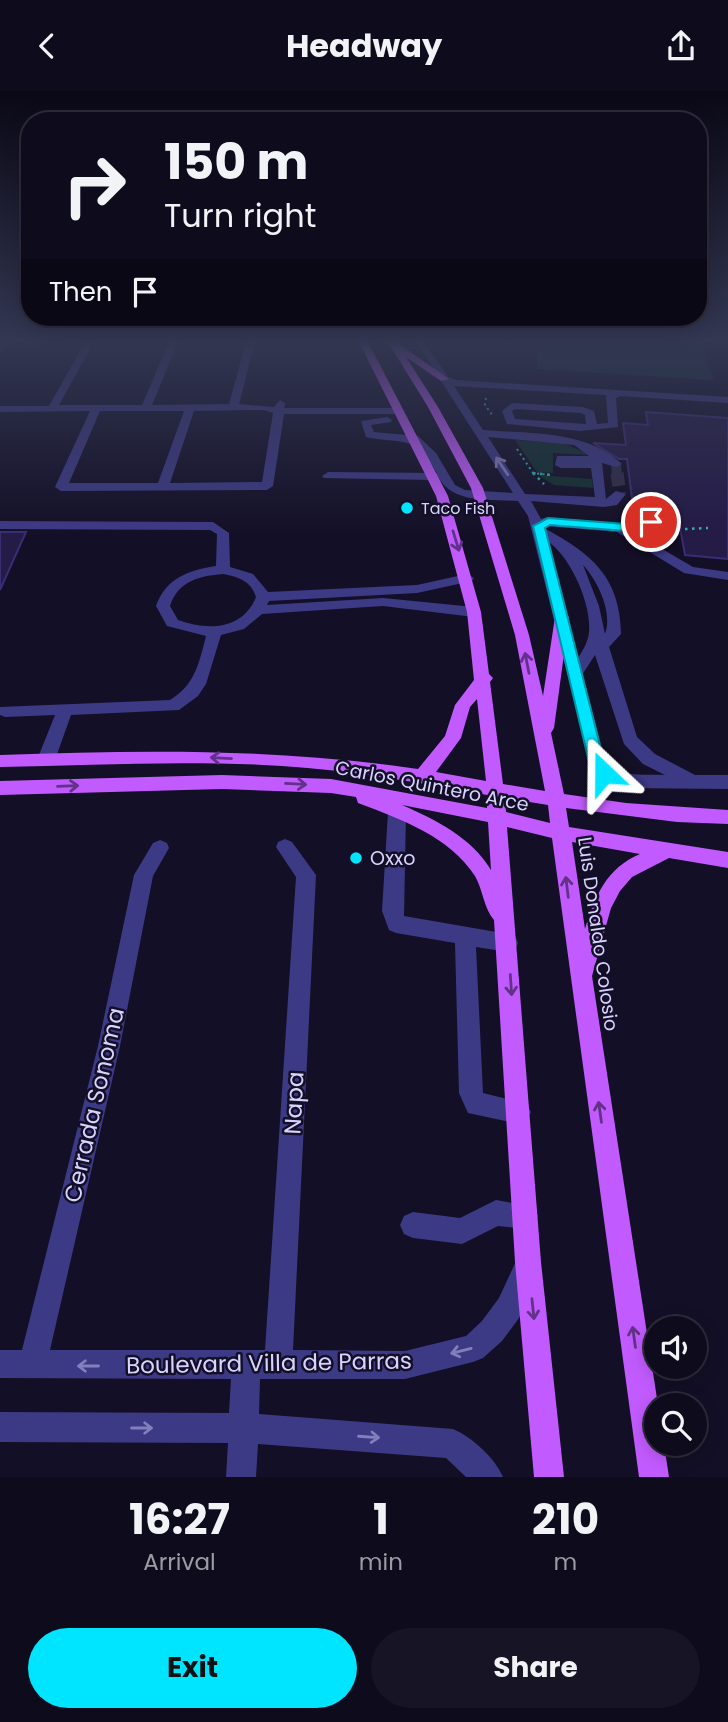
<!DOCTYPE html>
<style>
:root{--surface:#0e0b1c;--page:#171425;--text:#f1f3f6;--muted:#9b9ba3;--line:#2e2b3b;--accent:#00e5ff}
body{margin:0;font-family:Poppins,sans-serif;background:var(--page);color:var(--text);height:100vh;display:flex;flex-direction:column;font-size:26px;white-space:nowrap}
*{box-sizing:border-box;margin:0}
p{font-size:23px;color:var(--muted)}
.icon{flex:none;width:38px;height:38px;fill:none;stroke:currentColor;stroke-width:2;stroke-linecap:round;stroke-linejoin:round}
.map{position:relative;height:1386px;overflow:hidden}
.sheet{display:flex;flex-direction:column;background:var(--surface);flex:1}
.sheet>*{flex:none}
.guide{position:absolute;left:21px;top:21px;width:686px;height:214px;border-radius:28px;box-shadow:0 4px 18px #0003,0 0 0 2px var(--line);background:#0e0b1c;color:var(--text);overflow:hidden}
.tools{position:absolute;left:644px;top:1225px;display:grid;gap:14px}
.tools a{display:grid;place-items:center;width:63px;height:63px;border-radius:50%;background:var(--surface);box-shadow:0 4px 18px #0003,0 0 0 2px var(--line);font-size:35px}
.pin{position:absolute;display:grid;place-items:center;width:60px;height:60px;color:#fff;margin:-30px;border:4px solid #fff;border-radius:50%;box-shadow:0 2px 7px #0007}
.me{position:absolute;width:77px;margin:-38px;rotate:337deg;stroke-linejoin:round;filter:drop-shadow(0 0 5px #0008)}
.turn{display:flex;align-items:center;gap:24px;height:147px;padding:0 28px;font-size:32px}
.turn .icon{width:91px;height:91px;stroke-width:2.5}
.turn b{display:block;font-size:49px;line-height:60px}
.then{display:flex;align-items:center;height:66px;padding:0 28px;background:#0003;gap:14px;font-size:26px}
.eta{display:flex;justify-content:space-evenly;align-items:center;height:119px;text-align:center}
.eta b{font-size:42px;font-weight:700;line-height:49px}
.cta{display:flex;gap:14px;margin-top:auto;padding:14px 28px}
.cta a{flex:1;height:80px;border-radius:42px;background:var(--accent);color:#111;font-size:28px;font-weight:700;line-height:80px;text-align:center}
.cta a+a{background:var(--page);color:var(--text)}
header{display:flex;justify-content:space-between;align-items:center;height:91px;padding:0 28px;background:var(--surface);font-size:32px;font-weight:700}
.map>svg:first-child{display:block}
</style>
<header><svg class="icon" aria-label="back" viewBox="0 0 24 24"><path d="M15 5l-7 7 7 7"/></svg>Headway<svg class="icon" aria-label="share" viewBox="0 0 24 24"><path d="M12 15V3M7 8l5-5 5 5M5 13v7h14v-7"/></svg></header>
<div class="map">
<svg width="728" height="1386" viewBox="0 0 728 1386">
<rect width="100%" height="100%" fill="#130f26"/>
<g fill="#12302f">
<path d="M537,251h164l13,38 -177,-11z"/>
<path d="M515,349l50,4 26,11 -38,-2v20l-16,-1z"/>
<path d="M538,384l54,4 1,9 -39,-3z"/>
</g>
<g fill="#241b47" stroke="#3b2d73" stroke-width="2">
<path d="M646,321l82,6v141l-43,-4 -7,-38 -25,-2 -2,-7 -18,-2 -6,-47h-8l-26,-16 33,2 -3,-22 25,2z"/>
<path d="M0,441h26l-26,58z"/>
</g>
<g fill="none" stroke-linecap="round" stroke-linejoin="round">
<path stroke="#312d47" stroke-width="10" stroke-dasharray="10 5" stroke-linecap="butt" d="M616,373l1,11"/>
<path stroke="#312d47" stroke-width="13" stroke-dasharray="13 7" stroke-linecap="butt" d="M617,382l3,21"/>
<g stroke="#2fb8b0" stroke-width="2" stroke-dasharray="2 3.5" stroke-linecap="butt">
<path d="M486,307l-1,7 8,11"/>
<path d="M517,358l16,24 17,2"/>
</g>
<g stroke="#2fb8b0" stroke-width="2.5" stroke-dasharray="2.5 4.5" stroke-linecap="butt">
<path d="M533,382l19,2"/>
<path d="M533,382l11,11"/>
<path d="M685,438l23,-1"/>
</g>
<g fill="#3d3a85" fill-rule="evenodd">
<path d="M9,251l-6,9 -3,1v-10z"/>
<path d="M85,251h9l-35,63h83l27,-63h9l-26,63 77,-1 17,-62h9l-16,62 35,3 6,-7 5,3 -1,5h116l5,3 -5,3h-116l-11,72 -6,4 -206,1 -6,-4 35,-76 -90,1v-6h49zM264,319l9,3 -11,69 -92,1 24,-72zM100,320h84l-26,72h-89z"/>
<path d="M416,251h8l24,35 8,3 272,17v6l-108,-7 -4,2 2,29 -38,4 -73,-7 -5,-13 10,-8 71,4 11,4 3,13 11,-1 -2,-28 -152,-9 29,44c47,4 103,0 139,34l-6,3 -14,-4 4,36 10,-8 10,3 -9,11 -13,2 -73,-6 10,18 7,-2 64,7 42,-5 17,5 7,8 -7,11h-19l41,24 35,5v8l-44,-7 -67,-41 -71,-6v3c45,25 74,47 75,105l-12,13 28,90 18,17 40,21h33v14l-103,-1 -21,-6 -12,-11 -64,-255 -10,-15c-28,-2 -65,3 -80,-24l-5,3 -109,-2 -2,-2 6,-4 109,1c-23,-40 -33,-28 -71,-36l-5,-16 26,-4 5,3 -1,2 -20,3 3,7 44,4 18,17 19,32 10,5 48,3zM515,318l66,4 4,2 1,9 -71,-5 -3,-8zM488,346l86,8 15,11h-32l-2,9 6,3h30l4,29 -70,-3zM654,436l11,5 -2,4 -24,-1 -9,-5zM547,450c24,15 48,69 41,97 -2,7 -6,14 -10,20zM583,474c15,16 30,48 22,69l-6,-28zM595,564l29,89 19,20 22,11c-22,-1 -42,3 -59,-12l-24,-88z"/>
<path d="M0,430l213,1 16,11 1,34 23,7 15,18 149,-7 50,-11 7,4 -2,3 -55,12 -148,8 -2,4 116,-7 91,9 7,5 -7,5 -91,-11 -121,8 -18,15 -23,6 -15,49 -8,12 -19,14 -108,5 -16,45 -9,6 -9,-6 18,-45 -50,2 -5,-2v-8l170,-7c25,-15 29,-37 36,-64l-39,-10 -11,-20c10,-28 33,-36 60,-40l1,-32 -7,-4 -210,-1zM223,483c16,3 28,7 33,23 -13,33 -49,34 -78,23l-8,-14c8,-25 29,-30 53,-32z"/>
<path d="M397,714l6,2 3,5 -2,104 104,18 7,2 3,7 -3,7 -7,2 -32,-5 7,146 44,11 4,8 -4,8 -8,4 -51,-11 -9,-20 -4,-150 -59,-10 -7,-3 -7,-19 6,-99 3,-5z"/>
<path d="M285,748l7,3 24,33 -23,475 112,1 61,-15 16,-15 17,-23 18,-39 9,-4 9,4 4,9 -20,50 -17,23 -19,17 -10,4 -68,17h-145l-1,35 194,15c19,8 42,29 50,48h-37l-20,-19 -188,-14 -2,33h-30l2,-34 -228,-1v-30l229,1 2,-34 -231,-1v-28h22l76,-304 36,-171 19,-32 7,-3 7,3 2,5 -16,28 -33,170 -70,304h215l31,-473 -20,-30 2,-5z"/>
<path d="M496,1109l38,7 4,9 -4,9 -9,4 -27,-3 -36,18 -49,-6 -9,-4 -4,-9 4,-9 9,-4 47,6z"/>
</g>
<path fill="#c25bff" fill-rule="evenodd" d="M359,251h9l80,154 33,116 8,62 4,4 -3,4 13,102 42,7 -30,-156 -44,-147 -43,-81 -40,-65h8l53,37 -8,2 -35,-24 32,50 45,81 46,147 14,61 12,-79 7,-5 7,5 -15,111 -3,5 13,61 62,9 102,7v14l-51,-2 -111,-14 3,19 159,25v16l-59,-10 -37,19 -12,14 -9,17 -19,68 66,429 -2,39h8l5,33h-30l-87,-639 -45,-11 34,435 23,215h-30l-19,-215 -21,-342c-10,-11 -11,-30 -19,-44 -26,-40 -75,-57 -117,-73l-2,-6 -25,-4 -109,-4 -222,6v-14l222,-6 109,4 156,29v-13c-68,-12 -137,-25 -205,-29 -94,-6 -188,-1 -282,1v-12c142,-5 277,-7 418,14l27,-33 10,-31 19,-25 -7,-68 -31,-116zM477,608l9,82 -50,-9 25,-34 9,-31zM505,707l43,7 2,18 -44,-11zM402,714l86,17 3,48c-20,-33 -55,-50 -89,-65zM572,751l68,12c-33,14 -45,41 -55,75z"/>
</g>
<defs><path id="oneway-shaft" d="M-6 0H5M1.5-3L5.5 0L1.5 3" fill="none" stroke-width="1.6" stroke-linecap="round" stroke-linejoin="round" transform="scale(1.75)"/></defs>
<g stroke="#837fbc">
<use href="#oneway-shaft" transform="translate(502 375) rotate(-124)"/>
<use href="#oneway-shaft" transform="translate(461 1260) rotate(166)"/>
<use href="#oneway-shaft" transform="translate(88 1275) rotate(-180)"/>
<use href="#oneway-shaft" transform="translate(142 1337)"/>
<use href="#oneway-shaft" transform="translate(369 1346) rotate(4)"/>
</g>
<g stroke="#623188">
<use href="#oneway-shaft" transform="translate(456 450) rotate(73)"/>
<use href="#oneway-shaft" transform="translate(527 572) rotate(-101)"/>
<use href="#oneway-shaft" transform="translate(221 667) rotate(-177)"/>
<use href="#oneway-shaft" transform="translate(296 693) rotate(3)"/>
<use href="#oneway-shaft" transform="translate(68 695) rotate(-2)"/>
<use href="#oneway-shaft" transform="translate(567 796) rotate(-97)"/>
<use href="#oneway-shaft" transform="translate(511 894) rotate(86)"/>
<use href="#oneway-shaft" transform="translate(600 1021) rotate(-98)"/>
<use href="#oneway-shaft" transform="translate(533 1218) rotate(84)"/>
<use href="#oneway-shaft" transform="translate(634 1246) rotate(-98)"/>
</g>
<linearGradient id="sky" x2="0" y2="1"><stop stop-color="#0a0815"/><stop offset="0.56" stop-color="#333752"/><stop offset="1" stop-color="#333752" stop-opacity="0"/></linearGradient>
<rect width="728" height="445" fill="url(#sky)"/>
<path fill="#00e5ff" stroke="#0095a6" stroke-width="2" d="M548,427l78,6 25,-5 5,3 -30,9 -76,-6 -5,3 59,233 8,12 -8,6 -5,-2 -10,-15 -56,-236z"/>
<g fill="#00e5ff" stroke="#130f26" stroke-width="2.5">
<circle cx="407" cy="417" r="7"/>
<circle cx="356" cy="767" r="7"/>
</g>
<g text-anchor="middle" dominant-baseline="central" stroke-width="5" stroke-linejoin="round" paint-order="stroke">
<g font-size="16" fill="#d9d4ff" stroke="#130f26" text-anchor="start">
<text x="421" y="417">Taco Fish</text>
</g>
<g font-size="19" fill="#d9d4ff" stroke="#130f26">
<text transform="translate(432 695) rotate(11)">Carlos Quintero Arce</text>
<text transform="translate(598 843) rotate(82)">Luis Donaldo Colosio</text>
</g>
<g font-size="19" fill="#d9d4ff" stroke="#130f26" text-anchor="start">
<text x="370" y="767">Oxxo</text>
</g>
<g font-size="23" fill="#d9d4ff" stroke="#130f26">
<text transform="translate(294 1012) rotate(-87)">Napa</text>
<text transform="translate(94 1014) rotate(-77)">Cerrada Sonoma</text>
<text transform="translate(269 1272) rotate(-1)">Boulevard Villa de Parras</text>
</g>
</g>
</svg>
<div class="tools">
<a><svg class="icon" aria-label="sound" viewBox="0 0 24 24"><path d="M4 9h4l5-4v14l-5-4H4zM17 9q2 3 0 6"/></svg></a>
<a><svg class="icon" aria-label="search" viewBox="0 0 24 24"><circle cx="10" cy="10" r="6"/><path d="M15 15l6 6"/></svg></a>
</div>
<div class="pin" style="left:651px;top:431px;background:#d93025"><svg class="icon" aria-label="arrive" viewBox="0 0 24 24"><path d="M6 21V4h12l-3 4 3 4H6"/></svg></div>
<svg class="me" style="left:604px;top:682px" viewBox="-20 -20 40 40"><path d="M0-17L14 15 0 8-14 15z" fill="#00e5ff" stroke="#fff" stroke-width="4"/></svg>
<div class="guide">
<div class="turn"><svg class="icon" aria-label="right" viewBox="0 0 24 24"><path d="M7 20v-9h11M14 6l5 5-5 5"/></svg><div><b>150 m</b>Turn right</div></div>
<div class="then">Then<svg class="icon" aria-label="arrive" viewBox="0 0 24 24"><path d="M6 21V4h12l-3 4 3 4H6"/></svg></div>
</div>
</div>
<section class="sheet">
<div class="eta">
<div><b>16:27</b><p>Arrival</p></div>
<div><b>1</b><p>min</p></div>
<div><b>210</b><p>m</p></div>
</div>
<div class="cta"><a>Exit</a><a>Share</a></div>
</section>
